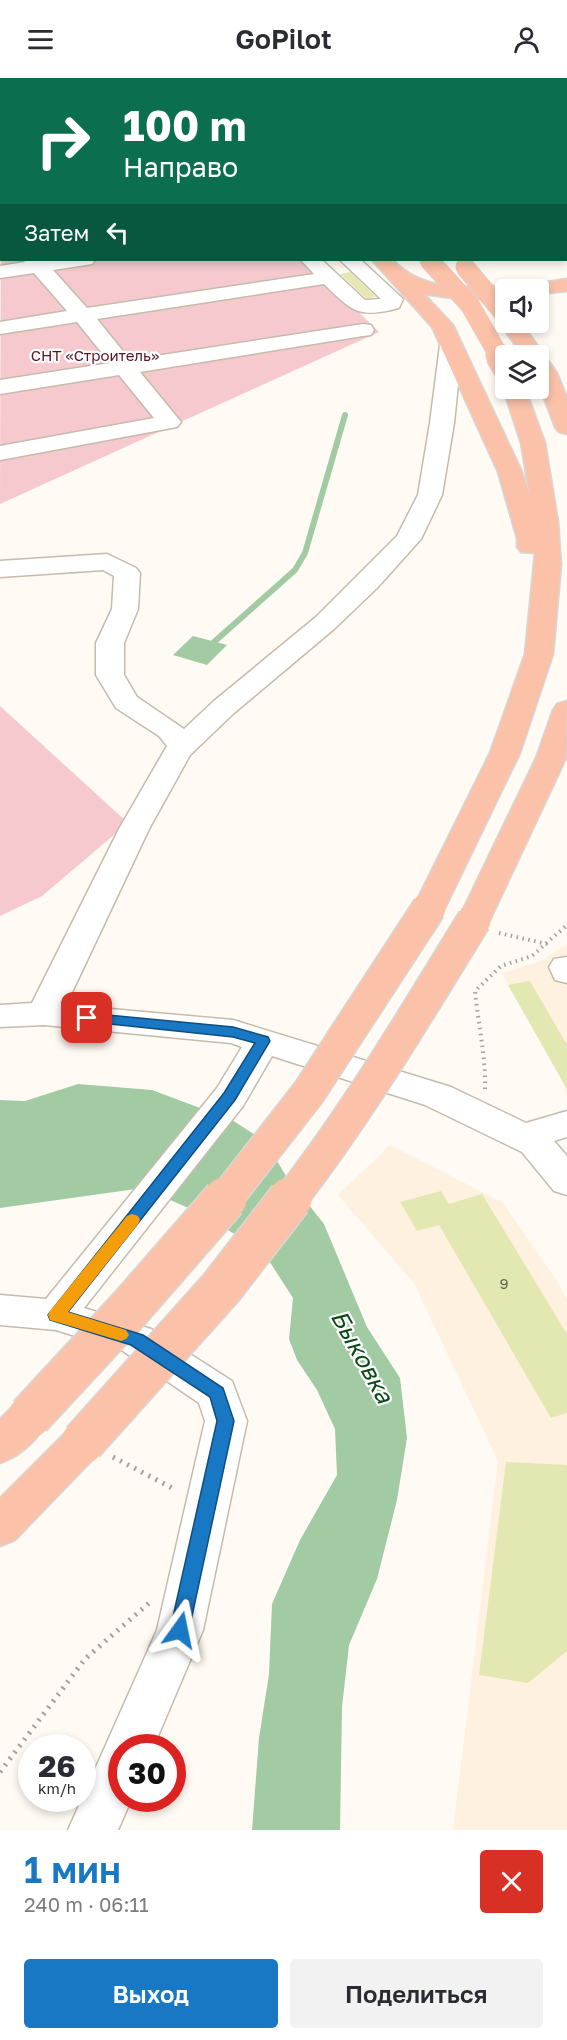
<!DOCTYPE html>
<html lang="ru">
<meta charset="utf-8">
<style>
:root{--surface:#fff;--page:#f2f2f3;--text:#2b2b33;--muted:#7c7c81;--accent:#1978c4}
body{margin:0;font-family:"Golos Text",sans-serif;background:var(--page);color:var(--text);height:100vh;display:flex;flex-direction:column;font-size:22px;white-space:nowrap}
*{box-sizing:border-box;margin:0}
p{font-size:20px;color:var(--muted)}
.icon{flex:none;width:33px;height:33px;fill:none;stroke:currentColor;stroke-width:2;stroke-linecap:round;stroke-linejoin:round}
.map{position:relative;height:1752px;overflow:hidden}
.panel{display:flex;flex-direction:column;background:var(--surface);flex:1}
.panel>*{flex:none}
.hud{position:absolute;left:0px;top:0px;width:567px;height:183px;box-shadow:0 3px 9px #0003;background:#0b6e4f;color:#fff;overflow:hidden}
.tools{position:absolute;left:495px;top:201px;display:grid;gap:12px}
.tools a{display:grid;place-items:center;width:54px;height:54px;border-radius:6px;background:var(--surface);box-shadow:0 3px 9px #0003;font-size:30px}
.speed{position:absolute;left:18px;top:1656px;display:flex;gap:12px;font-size:30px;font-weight:700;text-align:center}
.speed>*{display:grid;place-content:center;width:78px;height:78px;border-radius:50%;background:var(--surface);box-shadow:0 3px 9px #0003;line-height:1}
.speed small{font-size:15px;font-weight:400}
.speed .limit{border:9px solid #d22;background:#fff;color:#111}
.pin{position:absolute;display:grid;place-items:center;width:51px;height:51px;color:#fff;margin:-26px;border-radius:12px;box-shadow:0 3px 9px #0006}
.me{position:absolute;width:66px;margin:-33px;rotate:12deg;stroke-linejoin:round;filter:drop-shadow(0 0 4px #0008)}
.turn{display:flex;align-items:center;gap:21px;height:126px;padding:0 24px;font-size:27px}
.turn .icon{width:78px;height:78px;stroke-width:2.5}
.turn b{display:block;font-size:42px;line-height:51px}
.then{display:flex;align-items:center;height:57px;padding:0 24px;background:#0003;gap:12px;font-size:22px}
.round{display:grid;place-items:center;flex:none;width:63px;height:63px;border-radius:6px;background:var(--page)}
.head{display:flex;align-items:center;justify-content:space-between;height:102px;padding:0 24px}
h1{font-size:36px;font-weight:600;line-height:45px;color:var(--accent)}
.primary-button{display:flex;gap:12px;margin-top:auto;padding:12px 24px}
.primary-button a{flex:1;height:69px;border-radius:6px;background:var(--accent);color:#fff;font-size:24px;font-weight:600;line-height:69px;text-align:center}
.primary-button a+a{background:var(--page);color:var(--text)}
header{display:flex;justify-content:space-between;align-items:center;height:78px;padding:0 24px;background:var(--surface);font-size:27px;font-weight:600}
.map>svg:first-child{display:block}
</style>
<header><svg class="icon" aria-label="menu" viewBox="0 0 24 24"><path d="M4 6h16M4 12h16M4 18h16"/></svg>GoPilot<svg class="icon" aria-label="person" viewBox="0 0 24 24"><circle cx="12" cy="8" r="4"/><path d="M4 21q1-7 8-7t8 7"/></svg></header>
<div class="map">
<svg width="567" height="1752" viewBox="0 0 567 1752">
<rect width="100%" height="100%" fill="#fffaf3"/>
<g fill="#fef1df">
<path d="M567,866v154l-4,-15 -61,-110 39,-12z"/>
<path d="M390,1067l112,57 54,77 11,20v531h-114l45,-369 -84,-178 -76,-88z"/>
</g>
<g fill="#f6c9cf">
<path d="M1,121l1,61h304l73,72 -379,172z"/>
<path d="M0,628l128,117 -86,73 -42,20z"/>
</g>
<g fill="#a2cba4">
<path d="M193,558l34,9 -20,20 -34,-10z"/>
<path d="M78,1006l74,6 80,30 34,22 20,34 38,48 43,103 33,51 7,60 -10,62 -20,79 -28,66 -7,62 -2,123h-88l7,-92 10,-64 3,-70 28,-64 37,-65 -2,-46 -18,-39 -20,-30 -8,-21 4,-41 -31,-48 -67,-39 -52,-23 -143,20v-108l25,1z"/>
</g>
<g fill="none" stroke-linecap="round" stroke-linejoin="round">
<path stroke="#a2cba4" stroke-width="6" d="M214,564l81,-72 10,-17 40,-138"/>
</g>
<g fill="#e3e7b2">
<path d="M350,194l26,25 -10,1 -26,-24z"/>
<path d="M530,903l37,64v44l-59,-104z"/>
<path d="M441,1113l8,13 33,-10 85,140v79l-16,5 -112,-193 -22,6 -17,-29z"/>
<path d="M506,1384l61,3v186l-39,32 -49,-8z"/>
</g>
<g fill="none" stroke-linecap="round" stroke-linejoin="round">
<defs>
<g id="minor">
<path d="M248,0h27l-28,2z"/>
<rect x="0" y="13" width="2" height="10"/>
<path d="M0,137l2,1v13l-2,-1z"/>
<path d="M23,182h72l-3,4 -39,6 34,38 227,-34 -13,-14h21l43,40 16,-1 -41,-39h21l42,39 -4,9c-41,11 -47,3 -75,-24l-227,35 33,41 233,-36 8,1 3,5 -3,5 -8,1 -223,36 41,50 -4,5 -177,33v-14l154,-28 -35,-43 -119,19v-14l110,-17 -33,-41 -77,12v-12l67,-11 -33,-38 -34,5v-12l25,-4z"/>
<path d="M451,261l8,1 3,5 -8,78 -12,72 -21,44 -44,49 -43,41 -100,84 -44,42 -41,74 -83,176 167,15 218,67 75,36 41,-12v26l-13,4 13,15v39l-13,-4 -32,-39 -97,-47 -153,-49 -29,50 -159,202 67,21 81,52 15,40 -44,209 -50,118h-31v50h10l-14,32h-50l89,-200 48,-209 -6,-18 -76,-52 -67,-21 -56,-5v-30l46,4 171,-211 25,-41 -11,-4 -187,-18 -44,2v-22l32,-2 87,-174 48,-83 -8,-10 -43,-28 -20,-33v-32l16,-34 2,-33 -11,-6 -103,7v-16l107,-7 29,14 4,5 -2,36 -14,34v32l13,22 47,32 30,-28 102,-84 81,-81 21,-41 12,-72 10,-78 3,-5z"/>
<path d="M567,879v26l-12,-3 -6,-13 5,-8z"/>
</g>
<g id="major">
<path d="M153,0h19l1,2h-19z"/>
<rect x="566" y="39" width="1" height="10"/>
<rect x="0" y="111" width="2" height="12"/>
<path d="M372,182h21c29,31 73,29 113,25 13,3 45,-4 61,-6v12l-29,3v-4h-32v7l-41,3 -41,-6 29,31 69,147 8,24 -9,-53 -18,-55 3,-4v4h19l20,55 13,79 3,43 -8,89 -33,99 -75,155 -5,7 -11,3 -11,-3 -5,-7 77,-155 35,-99 10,-101 -14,-1 -4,-5v-9l-19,-66 -66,-145z"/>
<path d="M506,239v5h15l36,51 10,25v36l-8,-2 -4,-5 -17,-45v-26h-15l-24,-34z"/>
<path d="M567,623l-1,57 -76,162 -5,7 -11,3 -11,-3 -5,-7 78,-162 17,-48 4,-6z"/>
<path d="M30,1321l15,5 6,12c-11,21 -29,40 -51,47v-44l15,-15z"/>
<path d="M83,1347l15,5 6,12 -6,12 -83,86 -15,6v-48l68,-68z"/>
</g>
</defs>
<use href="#minor" stroke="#c6bbab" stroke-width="3"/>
<use href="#major" stroke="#d8d7d6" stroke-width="3"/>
<g stroke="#a5a09a" stroke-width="4" stroke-dasharray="1.5 4.5" stroke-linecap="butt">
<path d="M499,855l48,11"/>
<path d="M485,1011c1,-33 -7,-65 -10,-98l26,-25 31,-10 35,-31"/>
</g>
<g stroke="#a5a09a" stroke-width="5" stroke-dasharray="2 6" stroke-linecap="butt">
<path d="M113,1379l63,33"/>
<path d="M0,1694l85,-113 64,-56"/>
</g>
<use href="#minor" fill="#fff" fill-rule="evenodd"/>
<use href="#major" fill="#fbc1a9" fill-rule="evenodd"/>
<defs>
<g id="major-bridge-far3">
<path d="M127,0l4,2"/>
<path d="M429,182l41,45 29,51"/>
<path d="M465,189l41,49"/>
</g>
<path id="major-bridge-far2" d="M498,277l8,14"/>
<g id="major-bridge-far1">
<path d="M224,1123l85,-109 120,-184"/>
<path d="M289,1123c69,-89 126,-185 185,-281"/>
</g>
<g id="major-bridge">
<path d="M30,1338l101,-109 94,-108"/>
<path d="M83,1364l138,-154 69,-89"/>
</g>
</defs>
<use href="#major-bridge-far3" stroke="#d8d7d6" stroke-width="20" stroke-linecap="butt"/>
<use href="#major-bridge-far2" stroke="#d8d7d6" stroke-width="27" stroke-linecap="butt"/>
<use href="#major-bridge-far1" stroke="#d8d7d6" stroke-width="36" stroke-linecap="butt"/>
<use href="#major-bridge" stroke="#d8d7d6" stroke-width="46" stroke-linecap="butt"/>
<use href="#major-bridge-far3" stroke="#fbc1a9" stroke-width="19"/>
<use href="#major-bridge-far2" stroke="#fbc1a9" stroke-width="25"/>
<use href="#major-bridge-far1" stroke="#fbc1a9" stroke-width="33"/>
<use href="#major-bridge" stroke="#fbc1a9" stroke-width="43"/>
</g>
<path fill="#1978c4" stroke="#104e7f" stroke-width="1.5" d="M87,935l146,14 35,10 2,4 -35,59 -167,212 75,23 80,53 11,33 -45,209 -3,6 -6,3 -7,-3 -3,-6 47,-209 -7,-24 -79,-52 -81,-25 -2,-5 176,-222 31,-50 -22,-6 -151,-16 -2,-3z"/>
<path fill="#f59e0b" d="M132,1136l6,2 2,4 -2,4 -70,88 58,18 3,5 -3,4 -5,2 -71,-21 -2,-5 2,-4 77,-95z"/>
<g text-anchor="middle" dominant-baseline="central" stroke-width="4.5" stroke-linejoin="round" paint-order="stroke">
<g font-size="15" fill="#581427" stroke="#fff">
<text x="95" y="277">СНТ «Строитель»</text>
</g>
<g font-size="15" fill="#656250">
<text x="504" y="1205">9</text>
</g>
<g font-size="24" font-style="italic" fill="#0a4816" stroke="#fff">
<text transform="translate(363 1278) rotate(61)">Быковка</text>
</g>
</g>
</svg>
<div class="tools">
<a><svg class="icon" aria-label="sound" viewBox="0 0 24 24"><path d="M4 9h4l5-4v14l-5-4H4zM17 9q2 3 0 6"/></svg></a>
<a><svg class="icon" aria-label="layers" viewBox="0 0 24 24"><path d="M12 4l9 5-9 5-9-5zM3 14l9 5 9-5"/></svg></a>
</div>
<div class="speed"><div>26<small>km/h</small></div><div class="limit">30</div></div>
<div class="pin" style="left:87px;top:940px;background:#d93025"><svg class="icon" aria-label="arrive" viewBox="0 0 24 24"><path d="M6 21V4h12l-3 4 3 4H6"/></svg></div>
<svg class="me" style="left:180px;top:1552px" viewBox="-20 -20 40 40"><path d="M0-17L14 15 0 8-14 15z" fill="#1978c4" stroke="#fff" stroke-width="4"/></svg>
<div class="hud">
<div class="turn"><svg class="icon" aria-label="right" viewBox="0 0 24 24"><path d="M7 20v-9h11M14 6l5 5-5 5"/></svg><div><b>100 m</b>Направо</div></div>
<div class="then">Затем<svg class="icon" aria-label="left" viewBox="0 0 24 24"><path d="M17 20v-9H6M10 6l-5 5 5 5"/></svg></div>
</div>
</div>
<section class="panel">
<div class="head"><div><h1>1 мин</h1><p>240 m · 06:11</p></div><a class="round" style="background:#d93025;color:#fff"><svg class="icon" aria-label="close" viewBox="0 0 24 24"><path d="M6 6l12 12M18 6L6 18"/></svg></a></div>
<div class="primary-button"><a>Выход</a><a>Поделиться</a></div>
</section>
